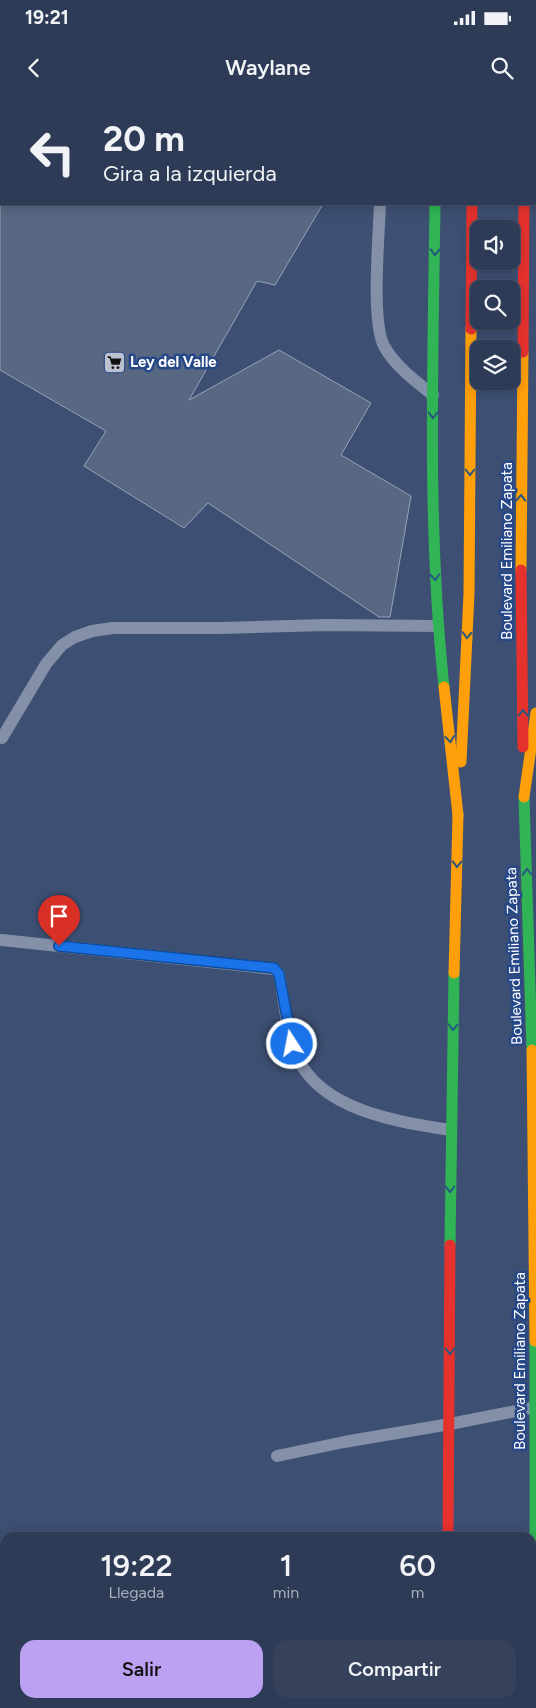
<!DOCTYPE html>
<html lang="es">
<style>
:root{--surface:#2e3b56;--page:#36425c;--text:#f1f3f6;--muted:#a7adb9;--line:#49556c;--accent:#bca0f2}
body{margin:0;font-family:Figtree,sans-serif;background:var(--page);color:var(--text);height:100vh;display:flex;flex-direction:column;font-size:19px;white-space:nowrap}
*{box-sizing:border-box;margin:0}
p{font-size:16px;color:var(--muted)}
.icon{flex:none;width:28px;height:28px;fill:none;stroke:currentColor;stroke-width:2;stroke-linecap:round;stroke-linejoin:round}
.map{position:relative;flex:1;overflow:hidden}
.side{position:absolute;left:0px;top:1432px;width:536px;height:176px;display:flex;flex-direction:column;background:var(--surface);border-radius:15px 15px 0 0;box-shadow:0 2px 12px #0003,0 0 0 1px var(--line)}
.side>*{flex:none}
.banner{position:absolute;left:0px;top:0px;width:536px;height:105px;box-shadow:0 2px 12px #0003,0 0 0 1px var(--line);background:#2e3b56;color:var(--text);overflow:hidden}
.fabs{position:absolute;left:470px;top:120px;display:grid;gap:10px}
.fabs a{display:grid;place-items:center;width:50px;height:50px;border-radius:10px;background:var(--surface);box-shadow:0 2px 12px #0003,0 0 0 1px var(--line);font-size:25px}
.pin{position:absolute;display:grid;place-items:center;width:42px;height:42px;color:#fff;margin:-51px -21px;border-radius:50% 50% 50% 0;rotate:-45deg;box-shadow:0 0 5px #0007}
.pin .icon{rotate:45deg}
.me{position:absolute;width:55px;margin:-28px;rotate:349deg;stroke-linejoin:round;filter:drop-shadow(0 0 4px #0008)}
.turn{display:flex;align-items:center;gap:18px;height:105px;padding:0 20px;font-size:22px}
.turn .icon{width:65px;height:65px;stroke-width:2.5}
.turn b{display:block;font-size:35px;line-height:42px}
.eta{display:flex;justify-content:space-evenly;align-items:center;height:85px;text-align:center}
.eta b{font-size:30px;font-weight:600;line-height:35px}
.button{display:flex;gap:10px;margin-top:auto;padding:10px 20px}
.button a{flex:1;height:58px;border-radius:15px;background:var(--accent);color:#111;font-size:20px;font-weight:600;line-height:58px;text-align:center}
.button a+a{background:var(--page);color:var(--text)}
.status{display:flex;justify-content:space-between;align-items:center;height:35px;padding:0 25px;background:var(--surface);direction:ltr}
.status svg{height:14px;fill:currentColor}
header{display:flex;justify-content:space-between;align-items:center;height:65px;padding:0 20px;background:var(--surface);font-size:22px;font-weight:600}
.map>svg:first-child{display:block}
</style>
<div class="status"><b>19:21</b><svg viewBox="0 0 49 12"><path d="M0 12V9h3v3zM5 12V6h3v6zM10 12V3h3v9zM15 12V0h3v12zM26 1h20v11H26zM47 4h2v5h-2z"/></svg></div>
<header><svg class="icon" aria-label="back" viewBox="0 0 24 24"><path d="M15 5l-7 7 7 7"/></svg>Waylane<svg class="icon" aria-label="search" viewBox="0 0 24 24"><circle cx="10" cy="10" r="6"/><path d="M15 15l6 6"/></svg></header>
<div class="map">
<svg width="536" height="1608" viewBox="0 0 536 1608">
<rect width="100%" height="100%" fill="#3d4f72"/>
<path fill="#586782" stroke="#97a2b6" d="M0,104h323l-48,81 -18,-4 -68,119 90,-50 92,53 -30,52 70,41 -21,121h-11l-171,-114 -24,25 -100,-62 22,-35 -106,-61z"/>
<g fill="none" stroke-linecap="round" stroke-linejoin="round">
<g stroke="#8490a7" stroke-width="12">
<path d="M384,1v-1"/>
<path d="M380,104c-1,31 -9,117 4,142 11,20 31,35 49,49"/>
<path d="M2,638l44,-74 16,-19 13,-8 17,-6 21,-3h109l103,-3 113,1"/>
<path d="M2,840l272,29 5,5c5,25 8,61 18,83 25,54 101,65 154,73"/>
<path d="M277,1356l67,-14 106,-18 86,-17"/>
</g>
<g stroke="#30b455" stroke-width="11">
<path d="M436,0v1"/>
<path d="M525,0v1"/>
<path d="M435,104c-2,162 -8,322 9,483"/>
<path d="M524,697l8,253"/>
<path d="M450,1145l4,-272"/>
<path d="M535,1241v234"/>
</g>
<g stroke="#ff9f0a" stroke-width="11">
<path d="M473,0v1"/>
<path d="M521,470l2,-218"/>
<path d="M444,587l14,128"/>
<path d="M461,662l8,-168 2,-265"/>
<path d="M524,697l12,-84"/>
<path d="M454,873l4,-158"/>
<path d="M532,950l3,291"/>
</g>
<g stroke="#e5322d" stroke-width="11">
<path d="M471,229l1,-125"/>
<path d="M523,252l1,-148"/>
<path d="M521,470l2,177"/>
<path d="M448,1438l2,-293"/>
<path d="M535,1475v133"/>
<path d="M446,1604v4"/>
</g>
</g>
<defs><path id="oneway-chevron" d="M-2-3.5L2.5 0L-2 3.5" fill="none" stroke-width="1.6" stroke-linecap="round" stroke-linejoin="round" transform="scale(1.25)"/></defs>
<g stroke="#285880">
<use href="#oneway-chevron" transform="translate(435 152) rotate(91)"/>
<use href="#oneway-chevron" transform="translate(433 315) rotate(91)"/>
<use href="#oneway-chevron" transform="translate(470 372) rotate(90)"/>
<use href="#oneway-chevron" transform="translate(521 398) rotate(-89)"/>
<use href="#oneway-chevron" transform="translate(435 477) rotate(87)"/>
<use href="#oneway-chevron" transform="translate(467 535) rotate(93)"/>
<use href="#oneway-chevron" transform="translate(523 613) rotate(-91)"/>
<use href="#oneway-chevron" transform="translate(450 639) rotate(84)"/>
<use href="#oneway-chevron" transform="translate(457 764) rotate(91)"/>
<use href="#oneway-chevron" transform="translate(527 772) rotate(-92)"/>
<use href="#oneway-chevron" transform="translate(453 927) rotate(91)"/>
<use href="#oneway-chevron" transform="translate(450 1089) rotate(90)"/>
<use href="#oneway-chevron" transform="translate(450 1251) rotate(90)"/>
</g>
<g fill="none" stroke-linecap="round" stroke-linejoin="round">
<defs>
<path id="route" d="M59,846l215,22 5,6 13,70"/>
</defs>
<use href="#route" stroke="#114b97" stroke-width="12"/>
<use href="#route" stroke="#1a73e8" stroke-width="9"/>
</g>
<defs>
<symbol id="supermarket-square" viewBox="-11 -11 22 22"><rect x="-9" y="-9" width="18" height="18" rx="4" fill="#bbc1ce" stroke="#274888"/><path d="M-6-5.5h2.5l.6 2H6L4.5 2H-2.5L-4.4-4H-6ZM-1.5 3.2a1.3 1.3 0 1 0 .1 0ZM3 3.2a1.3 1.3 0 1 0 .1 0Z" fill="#111"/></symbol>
</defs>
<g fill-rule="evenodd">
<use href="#supermarket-square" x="102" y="250" width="25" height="25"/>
</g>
<g text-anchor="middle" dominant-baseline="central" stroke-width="5" stroke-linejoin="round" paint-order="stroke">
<g font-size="15" font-weight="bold" fill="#fff" stroke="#274888" text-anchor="start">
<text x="130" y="262">Ley del Valle</text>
</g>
<g font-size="15" fill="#fff" stroke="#274888">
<text transform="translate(507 451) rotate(-90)">Boulevard Emiliano Zapata</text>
<text transform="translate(514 856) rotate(-92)">Boulevard Emiliano Zapata</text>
<text transform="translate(520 1261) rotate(-90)">Boulevard Emiliano Zapata</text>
</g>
</g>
</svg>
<div class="fabs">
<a><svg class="icon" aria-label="sound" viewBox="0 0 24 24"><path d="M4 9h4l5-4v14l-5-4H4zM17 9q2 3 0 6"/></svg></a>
<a><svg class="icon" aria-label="search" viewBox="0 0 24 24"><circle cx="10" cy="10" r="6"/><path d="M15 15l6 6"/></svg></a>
<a><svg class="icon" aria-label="layers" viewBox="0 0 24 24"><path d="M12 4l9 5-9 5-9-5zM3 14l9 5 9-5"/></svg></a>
</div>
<div class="pin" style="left:59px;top:846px;background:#d93025"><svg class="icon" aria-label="arrive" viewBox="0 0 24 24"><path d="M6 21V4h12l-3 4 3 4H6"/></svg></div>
<svg class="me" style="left:292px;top:944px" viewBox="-20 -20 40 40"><circle r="17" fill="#1a73e8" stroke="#fff" stroke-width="3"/><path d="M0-11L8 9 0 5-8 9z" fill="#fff"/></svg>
<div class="banner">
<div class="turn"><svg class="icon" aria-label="left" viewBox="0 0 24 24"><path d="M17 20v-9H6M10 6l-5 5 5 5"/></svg><div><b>20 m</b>Gira a la izquierda</div></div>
</div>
<section class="side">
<div class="eta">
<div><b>19:22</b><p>Llegada</p></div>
<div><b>1</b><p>min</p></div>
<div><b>60</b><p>m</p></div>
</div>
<div class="button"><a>Salir</a><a>Compartir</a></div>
</section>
</div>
